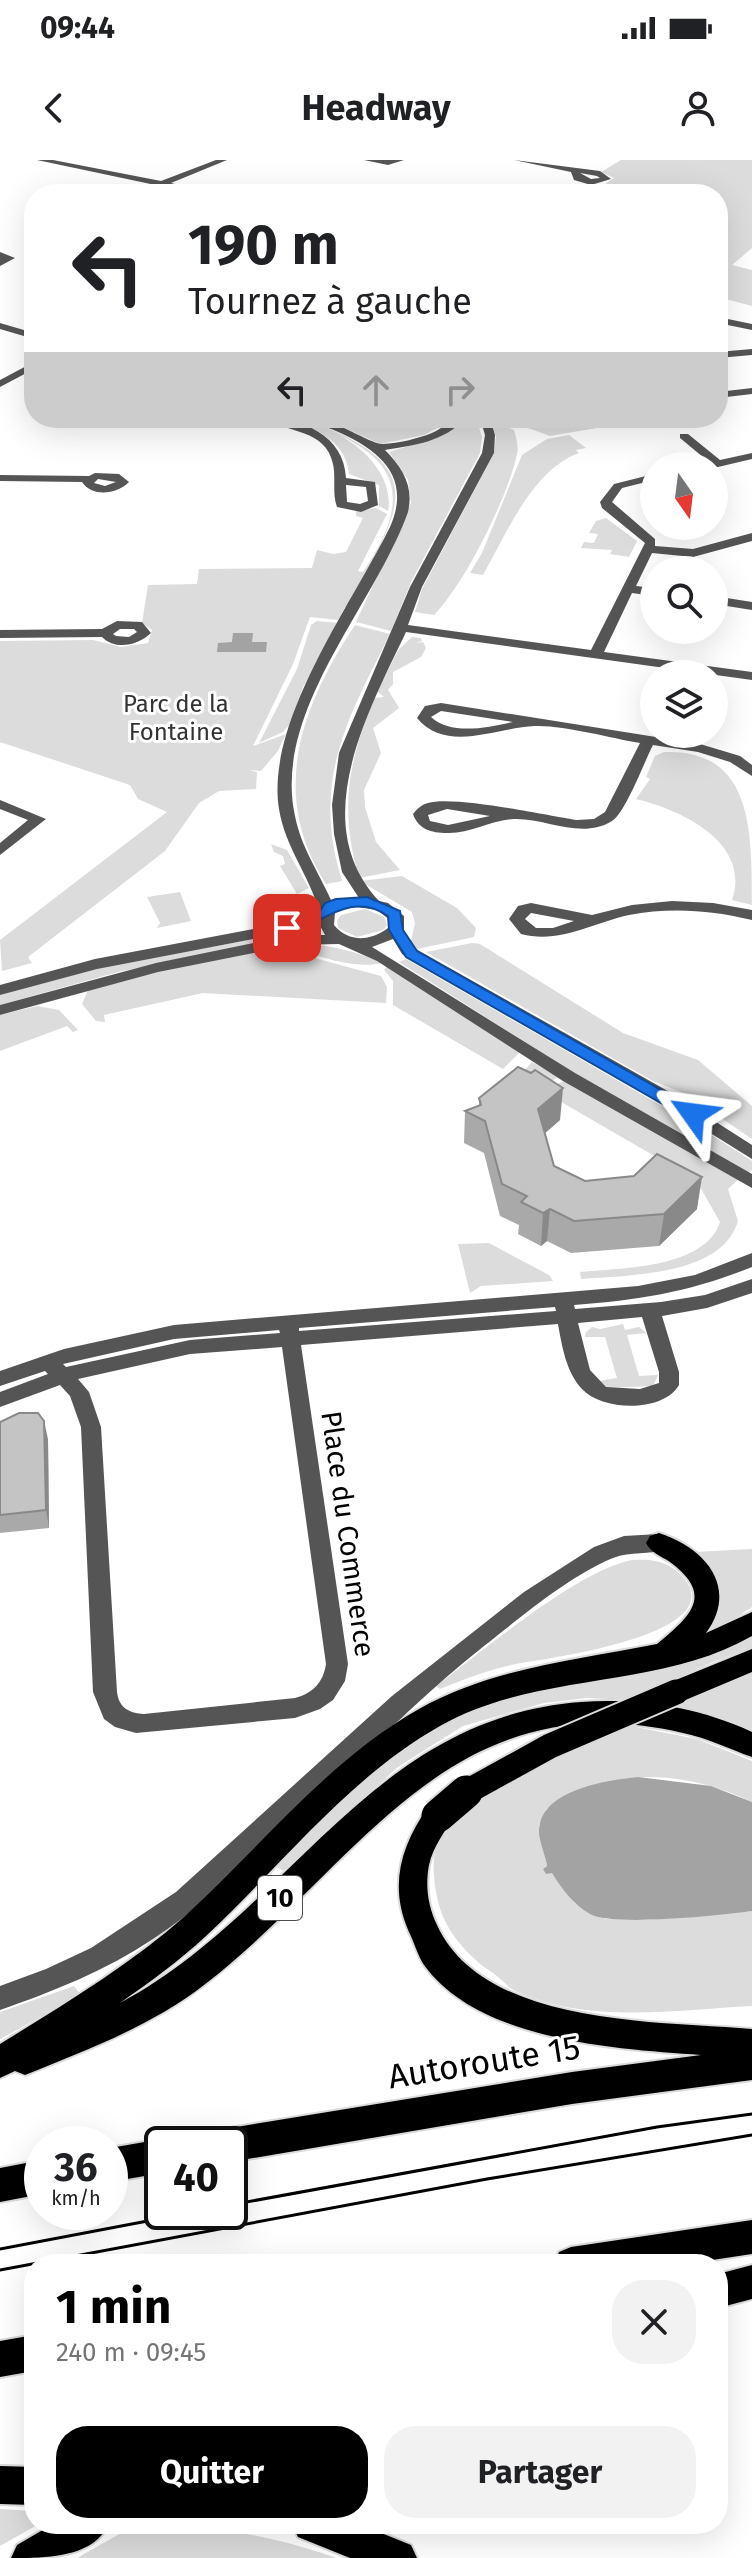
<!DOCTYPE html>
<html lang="fr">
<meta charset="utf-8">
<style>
:root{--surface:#fff;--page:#f2f2f2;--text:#202124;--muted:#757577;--accent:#000}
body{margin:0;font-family:"Fira Sans",sans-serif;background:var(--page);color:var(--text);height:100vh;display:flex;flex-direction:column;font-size:30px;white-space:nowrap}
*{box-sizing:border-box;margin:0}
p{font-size:26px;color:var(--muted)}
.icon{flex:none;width:44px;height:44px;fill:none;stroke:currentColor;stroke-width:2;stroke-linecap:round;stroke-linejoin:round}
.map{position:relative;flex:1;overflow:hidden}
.sheet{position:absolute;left:24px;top:2094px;width:704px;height:280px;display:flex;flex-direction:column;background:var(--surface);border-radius:32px;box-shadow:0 8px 32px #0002}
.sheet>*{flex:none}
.top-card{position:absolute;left:24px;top:24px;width:704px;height:244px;border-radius:32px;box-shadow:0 8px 32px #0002;background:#fff;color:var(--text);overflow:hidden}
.needle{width:52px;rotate:166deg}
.fabs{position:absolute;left:640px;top:292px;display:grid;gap:16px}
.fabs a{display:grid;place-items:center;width:88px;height:88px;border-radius:50%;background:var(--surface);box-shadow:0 8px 32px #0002;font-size:40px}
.speed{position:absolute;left:24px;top:1966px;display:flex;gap:16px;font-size:40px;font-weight:700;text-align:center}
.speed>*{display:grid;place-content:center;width:104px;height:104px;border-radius:50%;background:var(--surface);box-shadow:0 8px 32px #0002;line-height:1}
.speed small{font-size:20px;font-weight:400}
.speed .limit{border:4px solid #111;border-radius:12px;background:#fff;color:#111}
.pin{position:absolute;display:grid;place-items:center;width:68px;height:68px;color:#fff;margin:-34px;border-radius:16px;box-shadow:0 4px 12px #0006}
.me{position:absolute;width:88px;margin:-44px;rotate:301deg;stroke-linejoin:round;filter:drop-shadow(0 0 6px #0008)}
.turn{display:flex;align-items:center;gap:28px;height:168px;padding:0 32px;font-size:36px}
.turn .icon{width:104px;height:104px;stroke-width:2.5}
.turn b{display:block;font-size:56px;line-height:68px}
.lanes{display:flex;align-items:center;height:76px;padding:0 32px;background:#0003;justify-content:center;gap:40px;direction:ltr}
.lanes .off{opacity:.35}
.round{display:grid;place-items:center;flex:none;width:84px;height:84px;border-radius:32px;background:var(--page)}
.head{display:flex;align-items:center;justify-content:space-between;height:136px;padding:0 32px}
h1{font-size:48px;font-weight:700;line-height:60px;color:var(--accent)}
.button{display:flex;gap:16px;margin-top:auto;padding:16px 32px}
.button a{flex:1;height:92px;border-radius:32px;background:var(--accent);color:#fff;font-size:32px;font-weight:700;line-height:92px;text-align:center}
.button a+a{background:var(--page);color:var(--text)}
.status{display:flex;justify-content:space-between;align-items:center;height:56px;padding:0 40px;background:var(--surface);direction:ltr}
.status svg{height:22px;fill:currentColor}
header{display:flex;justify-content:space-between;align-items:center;height:104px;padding:0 32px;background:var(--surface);font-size:36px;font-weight:700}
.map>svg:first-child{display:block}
</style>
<div class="status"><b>09:44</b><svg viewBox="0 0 49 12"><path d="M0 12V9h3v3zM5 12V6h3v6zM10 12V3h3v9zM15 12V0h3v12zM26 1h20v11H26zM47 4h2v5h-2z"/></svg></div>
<header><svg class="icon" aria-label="back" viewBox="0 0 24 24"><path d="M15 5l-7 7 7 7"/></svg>Headway<svg class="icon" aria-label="person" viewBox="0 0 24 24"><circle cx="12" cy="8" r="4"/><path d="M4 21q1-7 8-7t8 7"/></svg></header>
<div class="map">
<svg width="752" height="2398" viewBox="0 0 752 2398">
<rect width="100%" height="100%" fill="#fff"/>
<g fill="#dcdcdc">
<path d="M621,0h131v88l-20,17 20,5v36l-34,-9v-103h-127l23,-16 -13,-6z"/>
<path d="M282,258c45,0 115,42 106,93l-9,-5v-21l-30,-11c-4,-36 -36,-46 -67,-56z"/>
<path d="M298,258h4c133,49 100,85 47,189h-4l-7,13 -28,-3 -17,47 -40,82 33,-12 -8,17 -17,20 -12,-1 8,2 -1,17 -37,2 -20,12 -34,48 -137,106 4,6 -30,8 -2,-31 167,-128 -29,-13 -8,-14 -130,-43v-101l93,-1 28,7 27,-4 4,-13 -10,-7 6,-38 49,-1 2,-15 113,-1 5,-18 16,4 13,-2 17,-34 -7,-2v-5l20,-3 11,6 -29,57 5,1c60,-88 25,-123 -65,-154z"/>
<path d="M323,258h127l2,2 -28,15 -44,9z"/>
<path d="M468,258h8l6,19 -2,16 -68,127 -21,51 -35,-9 55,-119 -3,-23 -19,-28 55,-17z"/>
<path d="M655,258l-105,18 -47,-17 7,-1z"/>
<path d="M491,260l23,10c2,7 5,17 3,24 -9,43 -53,131 -83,161l-19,-3 7,-23 72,-136 2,-16z"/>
<path d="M569,275l17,13 -10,2 3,3c-47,17 -72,80 -96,122l-13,-2 12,-20 40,-98 25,-16z"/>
<path d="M606,358l31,23 -8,16 -19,-3 2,-4 -31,-2 3,-6 10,1 4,-9 -9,-1 7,-12z"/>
<path d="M317,461l22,2 -36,64 -13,37 -7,8 -24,11 38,-74 14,-44z"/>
<path d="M355,465l35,9c-43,86 -79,147 -48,247l-16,3c-57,-90 -26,-176 29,-259z"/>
<path d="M412,477l9,1 1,3 -7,2 8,-1 3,6 -5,9 -28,15v12l-5,6 11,18 -26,20 8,25 -17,37 1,17 11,35 24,28 -41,8c-20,-71 -11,-113 15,-180l10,-1 -7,-6 22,-42z"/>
<path d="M664,592c88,-3 88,76 88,153l-20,-5c20,-59 -54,-91 -96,-101l14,-20 -4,-2 9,-21z"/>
<path d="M271,684l16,6 22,38 -12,6 -17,-28 5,-2 -2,-8 -9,-4z"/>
<path d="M402,716l55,32 19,20 -2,9 -57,12 -6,-8 4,-18 -3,-11 -52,-31z"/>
<path d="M180,732l11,29 -34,7 3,-5 -13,-26z"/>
<path d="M365,749l19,8 3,8 -4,5 -26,7 -19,-9 -1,-7 4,-6z"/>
<path d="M270,776l-4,7 -148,29 -118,33v-11l103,-27z"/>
<path d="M472,783l8,1 143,89 75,27 54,46v33l-66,-45 -33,-13 -227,-129z"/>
<path d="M298,784c28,0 59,7 84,19 -19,6 -70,-4 -84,-19z"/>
<path d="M291,785l16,11 74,20 6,11 -1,16 -183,-10 -99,22 1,7 -9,-1 -14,-17 6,-14 70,-19z"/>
<path d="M406,799l301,173 45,29v9l-5,3 -154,-88 -194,-123z"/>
<path d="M387,806l133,86 -17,17 -110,-64v-24l-9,-11z"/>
<path d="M37,846l22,4 19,20 -5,2 -6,-6 -67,25v-36z"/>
<path d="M532,902l27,14 -10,7 5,3 11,-6 174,99 -11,10 10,32c-16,55 -108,54 -157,58l-1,-7c39,-4 125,-3 140,-50l-24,-42 -178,-103z"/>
<path d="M489,1083l60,32 4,6 -72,5 -11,7 -12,-49z"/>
<path d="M623,1164l2,6 14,-3 7,6 -19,2 12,41 19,-1 -5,11 -48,2 -6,-7 18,-3 -12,-41h-20l1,-5 6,-5 8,2z"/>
<path d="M752,1389v58l-37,25 -4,-4c16,-28 7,-54 -16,-76z"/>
<path d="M632,1400c16,-1 33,0 46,12 67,62 -135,87 -162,92 -26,5 -51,15 -76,25l-4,-3c48,-36 141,-115 196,-126z"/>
<path d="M752,1473v15l-39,14 -84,38 -42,-2 -43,5 -81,23 -65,41 -115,104 -10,-7 116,-110 78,-45z"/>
<path d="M752,1512v59l-76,-25 70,-33z"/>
<path d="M631,1566l66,13 55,22v41c-45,-22 -105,-34 -154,-17 -18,6 -35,16 -52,24l-7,16 8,41 -4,3 9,4 23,30 31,16 41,1 105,-9v95c-76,4 -163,18 -235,-14 -9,-4 -15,-13 -24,-19 -26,-17 -50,-44 -56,-76 -5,-25 -7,-54 12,-74 44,-46 125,-71 182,-97z"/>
<path d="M74,1826l7,9 -81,44v-27z"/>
<path d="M0,2349l34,2v13h5l-39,22z"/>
<path d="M137,2364c68,0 135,11 199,34h-259z"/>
</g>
<g fill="#a3a3a3">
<path d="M233,473h20l-1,9h15l-1,10h-49l1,-9 14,-1z"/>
<path d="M638,1617l73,9 41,16v109c-30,4 -139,16 -162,3 -16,-9 -28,-25 -38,-41l-6,1 -3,-5 4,-3c-2,-14 -11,-29 -7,-43 8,-34 68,-43 98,-46z"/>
</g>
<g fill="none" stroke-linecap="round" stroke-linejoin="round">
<defs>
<g id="highway">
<path d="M659,1373c47,15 80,55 47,100l46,-21v24c-94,54 -215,35 -312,90 -92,52 -158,139 -234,210 -27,25 -56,46 -86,67 171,-91 249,-285 461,-301 59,-4 117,5 171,30v25c-23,-8 -44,-19 -69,-24 -235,-54 -321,130 -479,252 -53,41 -117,65 -179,90l-10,-4 -15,7v-34c63,-39 128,-78 184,-127 77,-70 143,-156 235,-208 73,-41 157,-49 238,-65 32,-27 59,-48 13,-82 -9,-6 -19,-9 -24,-19l4,-7z"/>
<path d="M752,1489v23l-76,32 -10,-4 -4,-8 4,-8z"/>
<path d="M438,1643l10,4 5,9c-8,17 -20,30 -24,49 -4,21 -1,41 8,60 46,101 220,96 315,104v51l-180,24 -342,58v-18h-16l4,-11 12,-5 342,-56 129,-17c-85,-6 -222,-14 -277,-90 -6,-9 -10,-23 -15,-33 -20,-45 -9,-85 19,-125z"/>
<path d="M162,1979l11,5h-11v29l-52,9v-34z"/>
<path d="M42,2000v34l-42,8v-34z"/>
<path d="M752,2060v34l-66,10h-132l5,-12 12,-5z"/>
<path d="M752,2105v34l-34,9v-34z"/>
<path d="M34,2175v36l-34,6v-36z"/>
<path d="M0,2306l34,1v38l-34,-1z"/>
<path d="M53,2364h56c-16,34 -63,34 -98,34l6,-13z"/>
<path d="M292,2364h67l52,21 6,13h-67l-52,-21z"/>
</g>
</defs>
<use href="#highway" stroke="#dbdbdb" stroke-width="4"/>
<g fill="#555" fill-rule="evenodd">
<path d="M37,0h16l108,21 55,-21h11l-56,23 44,11h-17z"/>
<path d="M364,0h40l-16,5z"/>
<path d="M514,0l86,11 11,8 -20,6 -17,-5 -3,-8zM580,13l17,3 3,2 -9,1z"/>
<path d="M0,92l15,6 -15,8z"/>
<path d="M718,157l34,7v6l-34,-7z"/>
<path d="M0,163l34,10v6l-34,-10z"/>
<path d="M752,189v6l-34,3v-6z"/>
<path d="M34,202v7l-34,18v-7z"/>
<path d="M752,228v6l-34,4v-6z"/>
<path d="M264,258c38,0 80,17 82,60l29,4 3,23 -17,7 -24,-5c-5,-13 -1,-29 -4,-43 -7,-35 -46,-31 -69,-46zM346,325l20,2 2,14 -8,3 -13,-2z"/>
<path d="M308,258c27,0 63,27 75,26 16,-1 34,-5 49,-11 13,-6 19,-15 33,-15 -20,24 -51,27 -80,32 18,18 29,37 23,62 -34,95 -136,199 -113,304 6,31 23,55 36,84l28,-2 -17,-26 -8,-38 -2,-29 7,-52 71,-166 72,-134 3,-18 -5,-17h10l5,17 -1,18 -72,134 -14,38 183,25 54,-107 -43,-35 -2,-6 14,-18 40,-10v6l-32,8 -10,14 43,37v7l38,3 59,-16v8l-59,16 -41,-4 -16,33 18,2v8l-22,-3 -28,59 148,20v8l-346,-48c-38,80 -100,191 -27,269l9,2 16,13v14l10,18 252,142 86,55v14l-98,-61 -240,-136 -12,-8 -9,-15 -21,8 203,126 177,101v14l-189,-107 -186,-120 -38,-17 -46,1 -135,27 -158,43v-10l156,-42 137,-28h32l-7,-13 -23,9 -198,38 -97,26v-10l95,-26 196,-37 28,-11c-10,-36 -34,-64 -40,-102 -14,-87 73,-205 111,-282 22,-50 -10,-77 -54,-96 -9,-4 -20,-7 -28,-13zM351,746l26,4 13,10 -2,8c-17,13 -39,15 -54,-3l1,-13 6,-5z"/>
<path d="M680,274h8l32,26 32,-7v6l-34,8 -17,-1 8,-4 -29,-24z"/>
<path d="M95,313l24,1 10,8c-13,13 -37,15 -47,0l-82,-1v-6l89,1zM98,319l18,3 -11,4 -11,-3z"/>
<path d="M714,436l38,6v8l-38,-6z"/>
<path d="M117,461l25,1 9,11c-13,12 -35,18 -49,4l-102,1v-8l102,-1zM120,469h14l3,3 -8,5 -13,-1 -3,-2z"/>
<path d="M441,543l259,41 40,12 12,9v11l-22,-14 -32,-10 -45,-7c-9,17 -27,67 -41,76 -31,19 -65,-3 -98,-2 -22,1 -45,15 -67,14 -16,0 -29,-4 -34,-19 4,-5 8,-9 15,-11 25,-8 117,12 149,17l17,-1 11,-7 35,-69c-30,-5 -76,-18 -105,-17 -37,1 -88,28 -118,-8l8,-12zM441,551l72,11c-24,5 -62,14 -82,-5zM447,649l43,7 -42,9 -18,-4 -2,-6z"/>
<path d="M0,640l46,19 -46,36v-12l28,-23 -28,-11z"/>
<path d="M672,741l41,2 39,7v10c-41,-10 -82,-13 -123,-5 -37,8 -69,29 -108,19l-12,-15 9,-13 13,-3 61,12 40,-10zM531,753l43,8 -21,7h-17l-11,-9z"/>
<path d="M752,1093v14c-62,25 -112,33 -178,38l1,4 86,-7 44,-7 47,-16v14l-45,15 -45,8 17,56v13c-16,28 -77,26 -97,4 -16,-17 -20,-43 -24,-65l-257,21 47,319 -3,17 -12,19 -13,9 -25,9 -159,15 -21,-6 -11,-8 -11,-27 -12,-265 -11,-31 -10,-11 -60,22v-15l48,-18 -3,-3 -45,15v-15l64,-22 110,-24 464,-39 57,-11zM555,1147l1,4 -257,20v-3zM642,1157l17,55v11l-19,6 -34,-2 -16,-17 -12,-47zM279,1170l1,3 -90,7 -124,27 -3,-3 111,-25zM282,1187l44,317c-3,19 -13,29 -31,34l-151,16c-15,-1 -25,-6 -27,-22l-16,-265 -12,-35 -11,-13 112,-25z"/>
<path d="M659,1374l8,3 3,6 -3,6c-18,6 -36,2 -54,9 -44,18 -92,59 -129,88 -115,91 -211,212 -331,293 -48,32 -99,52 -153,71v-24l46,-17 45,-21 85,-56 216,-196 132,-104 70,-45 30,-11z"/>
</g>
<use href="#highway" fill="#000" fill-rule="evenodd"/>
<g stroke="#000" stroke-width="3">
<path d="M230,2045l427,-78 95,-13"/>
<path d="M0,2089l195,-37"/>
<path d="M0,2110l487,-91 265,-44"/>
</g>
<defs>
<path id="highway-bridge-far1" d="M463,1634l87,-48 126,-54"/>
<path id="highway-bridge" d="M438,1656l28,-24"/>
</defs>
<use href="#highway-bridge-far1" stroke="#dbdbdb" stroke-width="29" stroke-linecap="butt"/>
<use href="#highway-bridge" stroke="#dbdbdb" stroke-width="37" stroke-linecap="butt"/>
<use href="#highway-bridge-far1" stroke="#000" stroke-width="25"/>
<use href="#highway-bridge" stroke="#000" stroke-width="33"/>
</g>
<g fill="#a9a9a9">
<path d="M531,913l29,47 -15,13 9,33 31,15 112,28 -38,37 -88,7 -24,-12 -6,5 -23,-12 1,-9 -19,-9 -16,-63 -20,-10 1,-32 14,-5v-8z"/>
<path d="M0,1262l48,17 1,89 -49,5z"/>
</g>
<g fill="#898989">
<path d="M563,928l-3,32 -24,21 2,-32z"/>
<path d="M702,1017l-5,32 -38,37 5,-32z"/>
<path d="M550,1049l-3,32 -6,5 2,-33z"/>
<path d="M44,1261l4,18 1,89 -3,-18z"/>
</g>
<g fill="#c4c4c4" stroke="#898989" stroke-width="2">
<path d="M518,907l13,6 4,-3 28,18 -25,21 16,57 31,15 49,-5 23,-22 45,23 -38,37 -90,7 -24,-12 -7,4 -22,-11 6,-6 -25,-12 -17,-63 -20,-10 16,-6 -2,-7z"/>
<path d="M19,1253h19l6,8 2,89 -46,5v-93z"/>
</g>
<path fill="#1a73e8" stroke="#114b97" stroke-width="2" d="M367,737l33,14 3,19 14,21 281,160v7h-11l-281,-161 -17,-27 -1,-14c-46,-33 -85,31 -109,12l41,-17 5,-8 11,-4z"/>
<g text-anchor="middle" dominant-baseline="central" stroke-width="6" stroke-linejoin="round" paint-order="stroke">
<g font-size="24" fill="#333" stroke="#fff">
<text x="176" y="544">Parc de la<tspan x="176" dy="28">Fontaine</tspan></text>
</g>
<rect fill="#fff" stroke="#4c4c4c" stroke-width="2" x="258" y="1716" width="44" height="44" rx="6"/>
<g font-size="26" font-weight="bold" fill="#000">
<text x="280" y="1738">10</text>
</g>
<g font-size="28" fill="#000" stroke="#fff">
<text transform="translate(348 1374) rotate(82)">Place du Commerce</text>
</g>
<g font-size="34" fill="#000" stroke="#fff">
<text transform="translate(484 1902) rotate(-9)">Autoroute 15</text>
</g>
</g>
</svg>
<div class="fabs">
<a><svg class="needle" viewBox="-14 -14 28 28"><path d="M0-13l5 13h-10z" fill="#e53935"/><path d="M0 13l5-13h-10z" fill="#757577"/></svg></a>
<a><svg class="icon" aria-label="search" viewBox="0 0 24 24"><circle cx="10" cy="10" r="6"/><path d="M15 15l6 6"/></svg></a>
<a><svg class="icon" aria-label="layers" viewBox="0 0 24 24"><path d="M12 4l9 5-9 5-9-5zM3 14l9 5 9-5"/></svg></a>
</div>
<div class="speed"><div>36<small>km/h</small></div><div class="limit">40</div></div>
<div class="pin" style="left:287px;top:768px;background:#d93025"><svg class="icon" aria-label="arrive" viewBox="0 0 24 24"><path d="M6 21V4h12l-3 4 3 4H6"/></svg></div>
<svg class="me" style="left:693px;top:954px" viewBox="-20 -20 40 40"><path d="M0-17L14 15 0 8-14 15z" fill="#1a73e8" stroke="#fff" stroke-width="4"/></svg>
<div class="top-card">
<div class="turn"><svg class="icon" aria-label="left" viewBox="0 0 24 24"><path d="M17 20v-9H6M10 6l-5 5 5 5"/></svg><div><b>190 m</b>Tournez à gauche</div></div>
<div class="lanes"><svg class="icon" aria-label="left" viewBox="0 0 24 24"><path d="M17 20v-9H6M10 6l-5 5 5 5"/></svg><svg class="icon off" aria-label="ahead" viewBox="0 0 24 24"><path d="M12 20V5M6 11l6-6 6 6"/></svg><svg class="icon off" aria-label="right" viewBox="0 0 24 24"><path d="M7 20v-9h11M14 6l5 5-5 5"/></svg></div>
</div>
<section class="sheet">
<div class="head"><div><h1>1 min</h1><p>240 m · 09:45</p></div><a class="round"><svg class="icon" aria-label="close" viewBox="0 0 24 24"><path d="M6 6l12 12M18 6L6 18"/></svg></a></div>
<div class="button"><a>Quitter</a><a>Partager</a></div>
</section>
</div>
